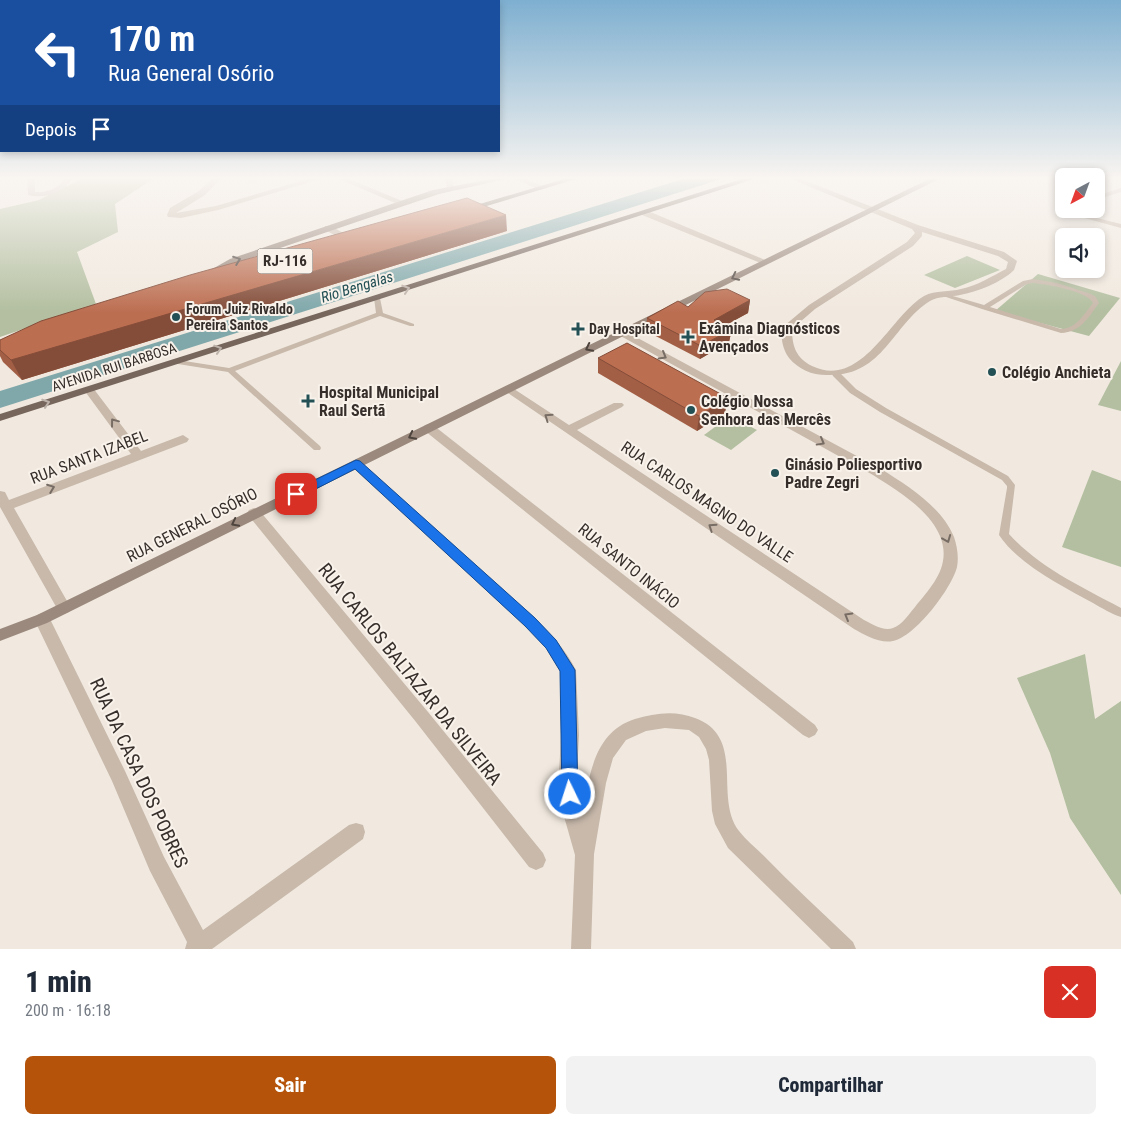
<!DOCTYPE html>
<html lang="pt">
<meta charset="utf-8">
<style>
:root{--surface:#fff;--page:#f2f2f3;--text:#1f2937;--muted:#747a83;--accent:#b45309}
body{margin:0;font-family:"Roboto Condensed",sans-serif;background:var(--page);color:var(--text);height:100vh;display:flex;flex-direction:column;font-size:19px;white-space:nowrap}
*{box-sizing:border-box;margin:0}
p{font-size:16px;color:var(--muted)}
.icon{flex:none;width:28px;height:28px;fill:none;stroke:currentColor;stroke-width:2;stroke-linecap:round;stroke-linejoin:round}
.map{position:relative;height:949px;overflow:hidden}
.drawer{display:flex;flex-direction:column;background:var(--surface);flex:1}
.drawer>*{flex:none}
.guide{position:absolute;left:0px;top:0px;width:500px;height:152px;box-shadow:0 2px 8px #0003;background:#1a4fa0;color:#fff;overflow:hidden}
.needle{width:32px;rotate:221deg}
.buttons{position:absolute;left:1055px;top:168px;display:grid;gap:10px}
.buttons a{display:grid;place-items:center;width:50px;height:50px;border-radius:8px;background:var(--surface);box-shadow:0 2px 8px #0003;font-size:25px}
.pin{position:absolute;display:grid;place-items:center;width:42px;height:42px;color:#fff;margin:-21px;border-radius:10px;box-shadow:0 2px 8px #0006}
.me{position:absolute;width:55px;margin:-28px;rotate:356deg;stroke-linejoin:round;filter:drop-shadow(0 0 4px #0008)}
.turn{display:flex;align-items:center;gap:18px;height:105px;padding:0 25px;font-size:22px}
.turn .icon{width:65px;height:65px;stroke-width:2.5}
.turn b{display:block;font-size:35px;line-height:42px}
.then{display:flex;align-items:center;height:48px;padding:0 25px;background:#0003;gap:10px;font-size:19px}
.round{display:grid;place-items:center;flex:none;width:52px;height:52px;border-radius:8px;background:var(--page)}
.headline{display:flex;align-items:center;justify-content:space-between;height:85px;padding:0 25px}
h1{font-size:30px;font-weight:800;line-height:38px}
.button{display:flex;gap:10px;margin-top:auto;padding:10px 25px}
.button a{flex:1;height:58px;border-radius:8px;background:var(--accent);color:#fff;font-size:20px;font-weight:800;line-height:58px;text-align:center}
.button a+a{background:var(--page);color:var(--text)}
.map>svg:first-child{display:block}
</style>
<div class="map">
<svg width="1121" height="949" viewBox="0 0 1121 949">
<rect width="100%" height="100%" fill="#f1e9df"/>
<g fill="#b3bfa0">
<path d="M81,179h72l-38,25 3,28 -41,20 19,52 -96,33v-128l39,-9z"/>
<path d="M967,256l33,14 -45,18 -31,-13z"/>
<path d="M1038,274l82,24 -31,38 -94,-25z"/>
<path d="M1121,361v50l-23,-6z"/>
<path d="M730,416l27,14 -26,20 -27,-15z"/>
<path d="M1092,470l29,11v86l-59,-20z"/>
<path d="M1085,654l10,65 26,-18v194l-51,-77 -20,-65 -33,-75z"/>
</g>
<path fill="#80a8ab" d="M683,179h38l-721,229v-17z"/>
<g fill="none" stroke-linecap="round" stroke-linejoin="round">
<g fill="#c8b9ab" fill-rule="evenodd">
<path d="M1121,188v4l-25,8v-4z"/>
<path d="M1071,209h6l1,3 3,2 40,10v4l-44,-12 -4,-2z"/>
<path d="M1033,279l24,4 34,11 5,3 3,6c-11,15 -18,29 -38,30l-79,-24 -39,-13 3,-2 38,11 39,-24zM1033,283c12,1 55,8 60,20 -9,11 -16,25 -32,26l-71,-22 37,-23z"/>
<path d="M377,296l3,2 3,15 31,11v2h-4l-30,-10 -145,55 85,75 1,2 -1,2h-6l-86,-78 -50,-8 -4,-2 4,-2 51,8 147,-55 -2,-15z"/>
<path d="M833,372h6l17,17 30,19 122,68 7,9 -6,49c31,34 73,53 112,74v9c-10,-3 -19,-9 -28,-14 -31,-17 -74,-38 -94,-68l8,-47v-2l-5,-6 -122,-68 -30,-19 -17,-17 -1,-2z"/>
</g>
<g fill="#c8b9ab" fill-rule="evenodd">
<path d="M27,179h8v13c12,1 22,-3 30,-13h7c-10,15 -27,20 -44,16z"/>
<path d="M212,179h8l-15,16 -29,18 40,-7 92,-27h12l-102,31 -37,8 -13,-1 -1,-2 3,-7 29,-17z"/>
<path d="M339,179h10l58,24 -7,2z"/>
<path d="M445,179h8l1,10h-6z"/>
<path d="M515,179h11l21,9 -7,2z"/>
<path d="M791,179h10l117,46 86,27 13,9 -3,9c-12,12 -37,22 -54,25 -10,2 -22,1 -30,6 -38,24 -46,74 -100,74 -16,1 -31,-5 -41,-17 -6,-8 -10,-23 -5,-32l25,-21 98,-63 8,-9 -3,-4zM922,232l76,24 10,6 -2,7c-14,7 -29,17 -45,20 -11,3 -26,1 -37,7 -33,19 -62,94 -112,70 -16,-8 -20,-20 -20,-37l23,-20 98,-63 9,-10z"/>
<path d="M642,211h6l122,51 -7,2 -121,-49z"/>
<path d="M325,226h6l26,15 -7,2 -25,-13z"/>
<path d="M621,329l260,140c27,17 60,37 73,68 3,9 5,20 3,30 -5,21 -42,70 -64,74 -13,3 -28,-6 -39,-12l-352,-240 5,-3 4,1 58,38 45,-22h8l2,2 -2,2 -45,23 287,190c8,4 20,12 29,8 9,-3 16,-14 22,-21 17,-21 37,-41 25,-71 -11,-27 -44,-46 -67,-61l-256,-141 -1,-2z"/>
<path d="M89,387l4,1 48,63 42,-16 6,4 -2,3 -173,66 57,100 -2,4 -5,2 -5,-2 -59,-105v-16l5,1 4,8 122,-46 -47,-64z"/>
<path d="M429,424l4,1 382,300 3,5 -3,5 -6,3 -6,-3 -378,-304 -2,-3 2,-3z"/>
<path d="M356,460l4,1 175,157c16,16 31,32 41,52l3,65 -2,39 5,42c7,-38 11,-84 53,-97 19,-6 41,-9 60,-1 52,19 18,80 44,113 7,9 16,16 24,24 29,30 60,58 90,87l3,7h-25l-103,-101 -13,-24 -3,-13 -3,-51 -3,-11 -7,-12 -10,-7 -24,-2 -19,3 -20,9 -13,18 -7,25 -12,71 -3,95h-20l4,-94 -12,-42 -4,-39 2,-39 -1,-64 -14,-23 -21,-22 -173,-159 -2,-3 2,-3z"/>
<path d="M254,508l5,2 169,202 115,141 3,7 -3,7 -7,3 -7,-3 -113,-145 -167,-206 -2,-3 2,-3z"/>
<path d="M42,613l5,2 3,4 75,152 39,86 39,73 146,-105 7,-2 7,2 2,7 -2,7 -151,110h-27l2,-7 -37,-71 -38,-90 -78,-162 3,-4z"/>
</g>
<g fill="#9b897d" fill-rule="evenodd">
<path d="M491,179h15l-67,15 -203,69 -22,11 -3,1 -4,-3 23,-13 203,-69z"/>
<path d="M929,179h10l-892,444 -47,18v-12l37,-14z"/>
</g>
<g fill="#77665c" fill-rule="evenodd">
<path d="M564,179h12l-106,32 -7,-2z"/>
<path d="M742,179h12l-754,242v-7z"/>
</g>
</g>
<g fill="#a25f46">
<path d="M507,231l-485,149 -19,-18 -3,-6v-16z"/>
<path d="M750,300l-2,13 -23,12 7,4 -3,13 -29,17 -54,-28 1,-13z"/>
<path d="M598,358l127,55 -28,18 -99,-58z"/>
</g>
<g fill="#844d39">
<path d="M506,215l1,16 -485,149 -11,-20z"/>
<path d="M750,300l-2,13 -36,20 2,-13z"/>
<path d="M732,329l-3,13 -29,17 1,-13z"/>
<path d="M728,398l-3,15 -28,18 2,-15z"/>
</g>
<g fill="#bc6e51" stroke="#844d39">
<path d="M467,198l39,17 -495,145 -11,-10v-10l41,-19 149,-46z"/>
<path d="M727,289l23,11 -36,20 18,9 -31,17 -54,-28 31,-17 10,6 17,-15z"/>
<path d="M627,343l101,55 -29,18 -101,-58z"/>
</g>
<defs><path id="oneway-chevron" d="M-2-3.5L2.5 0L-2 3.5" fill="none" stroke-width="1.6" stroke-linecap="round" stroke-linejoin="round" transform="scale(1.25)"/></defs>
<g stroke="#4f453f">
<use href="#oneway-chevron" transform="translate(237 260) rotate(-21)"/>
<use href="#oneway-chevron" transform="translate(735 277) rotate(154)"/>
<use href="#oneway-chevron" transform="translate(589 348) rotate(153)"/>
<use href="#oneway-chevron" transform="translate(412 436) rotate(153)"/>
<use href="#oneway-chevron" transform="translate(235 523) rotate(153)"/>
</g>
<g stroke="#beb3ab">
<use href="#oneway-chevron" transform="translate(406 289) rotate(-18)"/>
<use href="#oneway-chevron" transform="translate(218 349) rotate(-18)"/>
<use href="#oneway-chevron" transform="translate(46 403) rotate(-18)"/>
</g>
<g stroke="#786d64">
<use href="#oneway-chevron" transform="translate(663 356) rotate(30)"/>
<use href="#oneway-chevron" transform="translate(548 417) rotate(-145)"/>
<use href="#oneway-chevron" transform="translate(114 422) rotate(-127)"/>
<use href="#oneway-chevron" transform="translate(821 442) rotate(29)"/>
<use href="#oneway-chevron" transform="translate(51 488) rotate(-21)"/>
<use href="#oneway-chevron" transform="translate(712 527) rotate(-146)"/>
<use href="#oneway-chevron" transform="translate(947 539) rotate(68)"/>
<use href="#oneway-chevron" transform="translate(848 616) rotate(-150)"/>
</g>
<linearGradient id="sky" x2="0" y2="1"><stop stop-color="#7eafd0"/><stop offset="0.57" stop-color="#f9f5f1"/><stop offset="1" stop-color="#f9f5f1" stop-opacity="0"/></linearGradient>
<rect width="1121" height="312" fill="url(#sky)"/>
<path fill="#1a73e8" stroke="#114b97" d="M356,460l4,1 175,157 21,22 19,30 3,124 -2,5 -6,3 -6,-3 -2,-5 -2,-123 -14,-23 -21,-22 -170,-157 -55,28h-8l-2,-3 2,-3z"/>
<g fill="#235055" stroke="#f8f2eb" stroke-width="2">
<circle cx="176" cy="317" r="5"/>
<path d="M575.5 321.5h5v5h5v5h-5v5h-5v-5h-5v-5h5z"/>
<path d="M685.5 329.5h5v5h5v5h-5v5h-5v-5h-5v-5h5z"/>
<circle cx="992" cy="372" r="5"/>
<path d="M305.5 393.5h5v5h5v5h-5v5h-5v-5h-5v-5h5z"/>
<circle cx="691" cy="410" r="5"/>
<circle cx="775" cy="473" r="5"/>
</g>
<g text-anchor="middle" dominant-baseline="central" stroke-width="4" stroke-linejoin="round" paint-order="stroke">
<g font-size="14" font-weight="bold" fill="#362e2a" stroke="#f8f2eb" text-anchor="start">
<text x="186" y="309">Forum Juiz Rivaldo<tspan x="186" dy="16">Pereira Santos</tspan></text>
<text x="589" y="329">Day Hospital</text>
</g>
<g font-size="14" fill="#362e2a" stroke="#f8f2eb">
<text transform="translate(114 367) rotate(-18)">AVENIDA RUI BARBOSA</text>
</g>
<rect fill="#f8f2eb" stroke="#706964" stroke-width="1" x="257.5" y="248.5" width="55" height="25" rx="4"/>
<g font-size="15" font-weight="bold" fill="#362e2a">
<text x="285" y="261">RJ-116</text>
</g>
<g font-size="15" font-style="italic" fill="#235055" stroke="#f8f2eb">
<text transform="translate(357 287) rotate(-17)">Rio Bengalas</text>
</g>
<g font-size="16" font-weight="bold" fill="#362e2a" stroke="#f8f2eb" text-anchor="start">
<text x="699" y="328">Exâmina Diagnósticos<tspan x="699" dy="18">Avençados</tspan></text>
<text x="1002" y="372">Colégio Anchieta</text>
<text x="319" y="392">Hospital Municipal<tspan x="319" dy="18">Raul Sertã</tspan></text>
<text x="701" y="401">Colégio Nossa<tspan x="701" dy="18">Senhora das Mercês</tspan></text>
<text x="785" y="464">Ginásio Poliesportivo<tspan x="785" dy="18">Padre Zegri</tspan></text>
</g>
<g font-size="16" fill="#362e2a" stroke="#f8f2eb">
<text transform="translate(89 457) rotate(-21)">RUA SANTA IZABEL</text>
<text transform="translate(707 502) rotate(34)">RUA CARLOS MAGNO DO VALLE</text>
<text transform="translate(192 525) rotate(-27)">RUA GENERAL OSÓRIO</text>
<text transform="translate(629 566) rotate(39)">RUA SANTO INÁCIO</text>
</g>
<g font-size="19" fill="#362e2a" stroke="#f8f2eb">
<text transform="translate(410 674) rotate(51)">RUA CARLOS BALTAZAR DA SILVEIRA</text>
<text transform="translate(139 773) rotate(65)">RUA DA CASA DOS POBRES</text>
</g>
</g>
</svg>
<div class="buttons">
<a><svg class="needle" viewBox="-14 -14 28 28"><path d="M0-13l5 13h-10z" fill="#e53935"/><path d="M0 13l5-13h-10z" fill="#747a83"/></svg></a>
<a><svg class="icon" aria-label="sound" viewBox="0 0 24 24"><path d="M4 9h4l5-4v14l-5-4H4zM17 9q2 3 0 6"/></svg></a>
</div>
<div class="pin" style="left:296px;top:494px;background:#d93025"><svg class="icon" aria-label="arrive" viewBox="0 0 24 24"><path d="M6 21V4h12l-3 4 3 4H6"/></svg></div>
<svg class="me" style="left:570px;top:794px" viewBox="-20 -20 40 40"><circle r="17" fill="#1a73e8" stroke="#fff" stroke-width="3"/><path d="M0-11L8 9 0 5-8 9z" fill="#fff"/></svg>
<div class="guide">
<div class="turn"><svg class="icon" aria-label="left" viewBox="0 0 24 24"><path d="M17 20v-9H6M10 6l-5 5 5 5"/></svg><div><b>170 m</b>Rua General Osório</div></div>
<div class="then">Depois<svg class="icon" aria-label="arrive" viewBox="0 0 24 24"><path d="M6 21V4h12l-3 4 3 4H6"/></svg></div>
</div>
</div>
<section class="drawer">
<div class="headline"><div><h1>1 min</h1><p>200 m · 16:18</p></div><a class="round" style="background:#d93025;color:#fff"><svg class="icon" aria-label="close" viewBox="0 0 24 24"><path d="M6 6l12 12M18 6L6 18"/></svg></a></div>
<div class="button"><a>Sair</a><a>Compartilhar</a></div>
</section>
